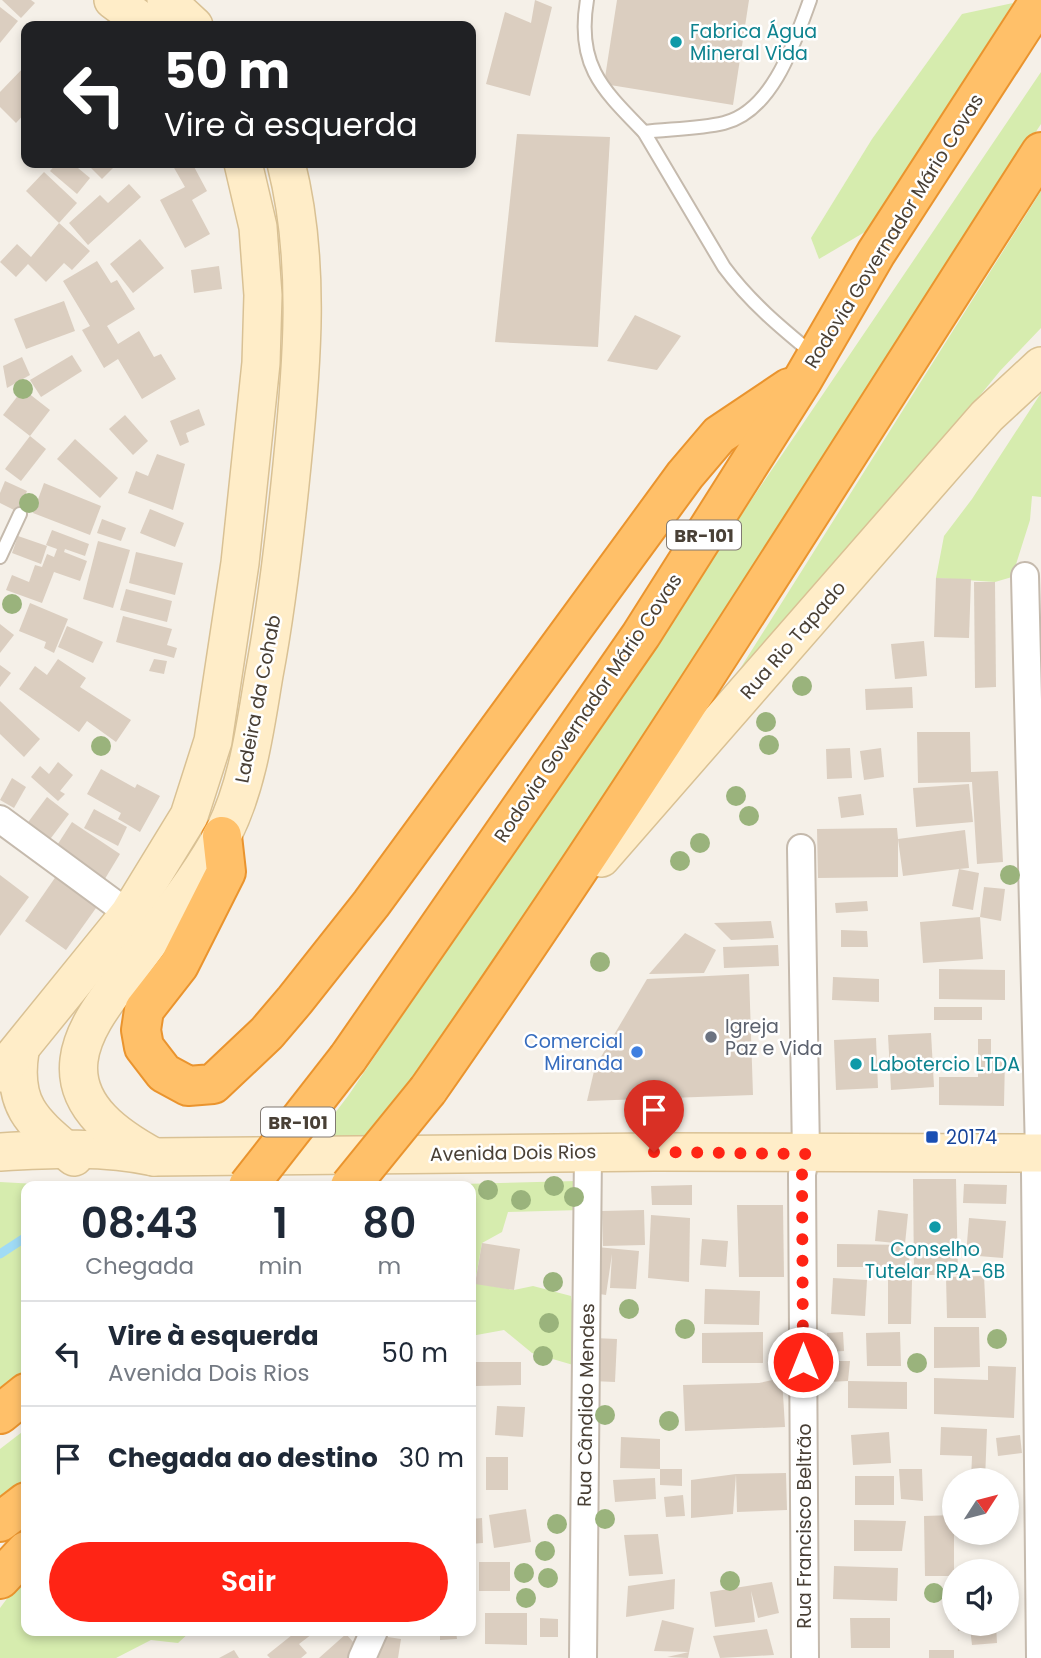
<!DOCTYPE html>
<html lang="pt">
<meta charset="utf-8">
<style>
:root{--surface:#fff;--page:#f6f6f7;--text:#1f2937;--muted:#747a83;--line:#e0e1e3;--accent:#ff2415}
body{margin:0;font-family:Poppins,sans-serif;background:var(--page);color:var(--text);height:100vh;display:flex;flex-direction:column;font-size:26px;white-space:nowrap}
*{box-sizing:border-box;margin:0}
p{font-size:23px;color:var(--muted)}
.icon{flex:none;width:38px;height:38px;fill:none;stroke:currentColor;stroke-width:2;stroke-linecap:round;stroke-linejoin:round}
.map{position:relative;flex:1;overflow:hidden}
.details{position:absolute;left:21px;top:1181px;width:455px;height:455px;display:flex;flex-direction:column;background:var(--surface);border-radius:14px;box-shadow:0 4px 10px #0003}
.details>*{flex:none}
.hud{position:absolute;left:21px;top:21px;width:455px;height:147px;border-radius:14px;box-shadow:0 4px 10px #0003;background:#202124;color:#fff;overflow:hidden}
.needle{width:46px;rotate:54deg}
.tools{position:absolute;left:942px;top:1468px;display:grid;gap:14px}
.tools a{display:grid;place-items:center;width:77px;height:77px;border-radius:50%;background:var(--surface);box-shadow:0 4px 10px #0003;font-size:35px}
.pin{position:absolute;display:grid;place-items:center;width:60px;height:60px;color:#fff;margin:-72px -30px;border-radius:50% 50% 50% 0;rotate:-45deg;box-shadow:0 0 7px #0007}
.pin .icon{rotate:45deg}
.me{position:absolute;width:77px;margin:-38px;rotate:0deg;stroke-linejoin:round;filter:drop-shadow(0 0 5px #0008)}
.turn{display:flex;align-items:center;gap:24px;height:147px;padding:0 28px;font-size:32px}
.turn .icon{width:91px;height:91px;stroke-width:2.5}
.turn b{display:block;font-size:49px;line-height:60px}
.eta{display:flex;justify-content:space-evenly;align-items:center;height:119px;text-align:center}
.eta b{font-size:42px;font-weight:600;line-height:49px}
.action{display:flex;gap:14px;margin-top:auto;padding:14px 28px}
.action a{flex:1;height:80px;border-radius:42px;background:var(--accent);color:#fff;font-size:28px;font-weight:600;line-height:80px;text-align:center}
ul{padding:0;list-style:none}
li{display:flex;align-items:center;gap:21px;height:105px;padding:0 28px;border-top:2px solid var(--line)}
li div{flex:1}
li b{display:block;font-size:26px}
li em{font-style:normal}
.map>svg:first-child{display:block}
</style>
<div class="map">
<svg width="1041" height="1658" viewBox="0 0 1041 1658">
<rect width="100%" height="100%" fill="#f5f0e8"/>
<g fill="#d6ecae">
<path d="M1013,3l-143,226 -51,30 -8,-21 61,-99 90,-125z"/>
<path d="M1041,72v52l-115,175 -289,466 -260,369 -62,5 33,-43z"/>
<path d="M1041,191v137l-41,43 -249,304 -13,2v-5z"/>
<path d="M1041,393v104l-9,-1 -2,24 -18,57 -17,5 -59,-4 8,-42 28,-37z"/>
<path d="M576,1181l5,29 -73,2 -6,20 -20,11 -7,40 39,7 19,-4 38,10 9,71 -48,-14 -28,-23 -33,6v-150h-86z"/>
<path d="M0,1182l73,4h-47v202l-26,22z"/>
<path d="M26,1429v58l-26,21v-59z"/>
<path d="M26,1573v58h165l-13,12 -27,-3 -35,18h-116v-50z"/>
</g>
<g fill="none" stroke-linecap="round" stroke-linejoin="round">
<path stroke="#a0dbf6" stroke-width="9" d="M0,1254l26,-17"/>
</g>
<g fill="#dbcec0">
<path d="M2,0h29l4,3 -14,15z"/>
<path d="M535,0l17,7 -22,89 -44,-12 19,-72 26,11z"/>
<path d="M617,0h132l-16,105 -129,-21z"/>
<path d="M0,7l18,14 -18,22z"/>
<path d="M26,65v47l-10,11 -16,-16v-15z"/>
<path d="M517,134l93,3 -12,210 -103,-5z"/>
<path d="M57,163h15l18,15 -13,16 -27,-23z"/>
<path d="M86,163h32l-16,16z"/>
<path d="M180,163h12l15,28 -15,9 18,34 -25,14 -25,-48 25,-13 -12,-21z"/>
<path d="M44,172l33,31 -18,20 -33,-32z"/>
<path d="M129,184l12,13 -53,48 -19,-22 31,-28 8,8z"/>
<path d="M59,223l31,28 -18,19 -8,-7 -18,19 -18,-18 -12,13 -16,-15 17,-18 14,13z"/>
<path d="M140,239l24,29 -31,25 -23,-29z"/>
<path d="M97,261l14,22 6,-3 18,29 -28,17 11,18 21,-13 15,26 7,-3 15,25 -34,20 -24,-40 -14,9 -22,-38 8,-4 -27,-45z"/>
<path d="M219,266l3,23 -28,4 -3,-23z"/>
<path d="M64,301l11,30 -49,18 -12,-30z"/>
<path d="M635,315l46,21 -24,34 -50,-9z"/>
<path d="M72,355l10,16 -41,26 -11,-17z"/>
<path d="M22,357l8,18 -23,13 -4,-22z"/>
<path d="M23,389l27,21 -20,26 -27,-21z"/>
<path d="M199,409l6,16 -19,8 3,9 -9,4 -10,-25z"/>
<path d="M125,415l23,26 -15,14 -24,-26z"/>
<path d="M30,436l16,13 -25,32 -16,-12z"/>
<path d="M75,439l43,39 -18,20 -43,-39z"/>
<path d="M157,454l28,10 -12,46 -45,-17 8,-22 12,5z"/>
<path d="M5,481l22,10 -9,21 -18,-9v-10z"/>
<path d="M44,483l57,23 -11,29 -57,-22z"/>
<path d="M150,509l34,14 -9,24 -35,-14z"/>
<path d="M102,519l24,9 -5,13 -24,-8z"/>
<path d="M52,530l37,14 -4,12 -20,-7 -1,3 23,9 -7,20 -26,-9 -12,31 -36,-13 6,-15 17,7 6,-17 7,2 5,-13 7,3 3,-8 -11,-4z"/>
<path d="M18,536l29,10 -6,18 -29,-11z"/>
<path d="M98,541l32,9 -17,58 -30,-9z"/>
<path d="M136,552l47,11 -8,32 -46,-12z"/>
<path d="M936,578l35,1 -2,59 -35,-1z"/>
<path d="M974,582h21l1,105 -21,1z"/>
<path d="M126,589l46,12 -5,21 -47,-12z"/>
<path d="M30,603l38,16 -14,34 -10,-5 2,-6 -27,-11z"/>
<path d="M123,616l49,13 -5,16 10,3 -3,10 -58,-16z"/>
<path d="M0,624l14,11 -14,18z"/>
<path d="M67,626l36,16 -10,21 -35,-16z"/>
<path d="M924,641l3,35 -32,3 -4,-35z"/>
<path d="M58,659l28,19 -6,9 51,33 -15,22 -29,-21 -8,11 -60,-43 16,-23 12,9z"/>
<path d="M154,659l13,2 -3,13 -15,-3z"/>
<path d="M0,665l11,8 -11,14z"/>
<path d="M912,687l1,21 -47,2 -1,-21z"/>
<path d="M0,701l40,38 -16,18 -24,-23z"/>
<path d="M917,732h53l1,40 27,-1 5,91 -26,2 -5,-82 -54,1z"/>
<path d="M850,748l2,30 -25,1 -1,-30z"/>
<path d="M881,748l3,29 -20,3 -4,-29z"/>
<path d="M58,762l15,13 -13,16 5,3 -7,7 -27,-24 9,-11 9,8z"/>
<path d="M101,769l34,19 2,-4 23,12 -20,36 -22,-13 3,-6 -34,-19z"/>
<path d="M12,778l14,9 -12,21 -14,-8z"/>
<path d="M969,784l4,38 -57,5 -3,-39z"/>
<path d="M861,794l3,21 -23,3 -3,-21z"/>
<path d="M47,797l22,17 -24,32 -22,-17z"/>
<path d="M94,809l33,18 -9,19 -34,-18z"/>
<path d="M72,822l48,32 -17,28 -49,-32z"/>
<path d="M897,828l1,11 67,-9 4,38 -10,1 20,4 -6,37 -21,-4 7,-37 -56,7 -5,-37v38l-80,1 -1,-49z"/>
<path d="M59,872l42,29 -35,49 -41,-29z"/>
<path d="M0,875l29,22 -29,39z"/>
<path d="M984,887l21,2 -4,32 -21,-4z"/>
<path d="M867,901l1,10 -32,2 -1,-10z"/>
<path d="M980,917l3,42 -60,4 -3,-41z"/>
<path d="M771,921l3,17 -43,2 -17,-17z"/>
<path d="M841,930l26,1 1,16h-27z"/>
<path d="M685,933l31,17 -12,23 -55,1z"/>
<path d="M778,945l1,21 -55,2 -1,-21z"/>
<path d="M939,969l66,1v30l-66,-1z"/>
<path d="M749,974l4,121 -166,6 8,-34 52,-88z"/>
<path d="M833,977l46,2v23l-47,-2z"/>
<rect x="934" y="1007" width="48" height="13"/>
<path d="M931,1033l3,54 -43,3 -3,-55z"/>
<path d="M876,1038l2,50 -42,2 -2,-50z"/>
<path d="M978,1039h13v18h14l-1,49 -65,-1v-28h39z"/>
<path d="M913,1179h43l2,96h-44z"/>
<path d="M964,1184l43,1 -1,19 -43,-1z"/>
<path d="M692,1185v20h-40l-1,-19z"/>
<path d="M737,1205h46l1,72h-45z"/>
<path d="M644,1210l1,35 -42,1 -1,-35z"/>
<path d="M878,1210l30,4 -3,30 -30,-3z"/>
<path d="M651,1215l39,3 -1,64 -41,-4z"/>
<path d="M969,1218l37,3 -3,37 -37,-3z"/>
<path d="M702,1239l26,2 -2,26 -26,-2z"/>
<path d="M482,1243l38,6 -6,41 -39,-6z"/>
<path d="M837,1244l73,1 -1,22h-72z"/>
<path d="M597,1247l42,4 -3,38 -26,-1 2,-34 -6,41 -13,-2z"/>
<path d="M984,1276l2,42h-39l-1,-41z"/>
<path d="M833,1278l34,2 -2,36 -34,-2z"/>
<path d="M888,1280h24l-1,44h-23z"/>
<path d="M705,1289l55,2 -1,34 -55,-1z"/>
<path d="M934,1327h45l1,40 -46,1z"/>
<path d="M763,1332v31h-61v-30z"/>
<path d="M843,1332l1,19 -16,1 -1,-19z"/>
<path d="M900,1332l1,34h-34l-1,-33z"/>
<path d="M594,1338l23,1 -2,43 -23,-1z"/>
<path d="M828,1361h22l-2,20 59,1v27l-59,-1v-27l-20,1z"/>
<path d="M475,1362h46v23l-45,1z"/>
<path d="M988,1366l28,1 -2,51 -80,-4v-36l54,2z"/>
<path d="M782,1378l3,49 -100,4 -2,-46 76,-2z"/>
<path d="M497,1406l28,1 -2,30 -28,-2z"/>
<path d="M941,1427l46,2 -2,51h-14l1,-24 -32,-1z"/>
<path d="M889,1432l2,31 -38,2 -2,-30z"/>
<path d="M1020,1435l2,18 -24,3 -2,-18z"/>
<path d="M621,1437l39,2v30l-40,-1z"/>
<rect x="486" y="1457" width="22" height="33"/>
<path d="M660,1469h22v17l-22,-1z"/>
<path d="M899,1469h23l1,32 -22,-2z"/>
<path d="M786,1473l1,37 -50,2 -1,-38z"/>
<path d="M736,1474l-3,40 -42,4v-38z"/>
<rect x="855" y="1476" width="39" height="29"/>
<path d="M655,1478l1,21 -41,3 -2,-22z"/>
<path d="M683,1495l2,21 -19,1 -2,-20z"/>
<path d="M526,1509l5,33 -37,6 -5,-33z"/>
<path d="M954,1515v61h-29l-1,-60z"/>
<path d="M482,1518l1,25 -12,1v-25z"/>
<path d="M854,1520l52,1 -4,30h-48z"/>
<path d="M658,1534l5,40 -34,2 -5,-41z"/>
<rect x="479" y="1562" width="31" height="29"/>
<path d="M834,1566l64,2 -1,33 -64,-2z"/>
<path d="M675,1579l-1,30 -48,8 2,-31z"/>
<path d="M772,1582l7,31 -21,5 -7,-27 4,31 -40,5 -5,-35z"/>
<path d="M485,1613h42v32l-42,-1z"/>
<path d="M540,1618l18,1v18h-18z"/>
<path d="M850,1618h40v30h-39z"/>
<path d="M662,1620l32,8 -6,30 -21,-1 22,-5 -35,-1z"/>
<path d="M957,1624h39l1,19 -25,2 -2,-17 -12,3z"/>
<path d="M767,1629l7,26 -54,3 -7,-22z"/>
<path d="M289,1631h27l-17,13 8,9 -6,5h-31l-3,-3 25,-20z"/>
<path d="M440,1631h16l1,8 -17,1z"/>
<path d="M346,1634l17,19 -6,5h-38z"/>
<path d="M381,1636l20,3 -3,19h-20z"/>
<path d="M234,1650l5,8h-20z"/>
<rect x="929" y="1650" width="25" height="8"/>
</g>
<g fill="none" stroke-linecap="round" stroke-linejoin="round">
<defs>
<g id="lane">
<path d="M587,0c-11,65 15,89 57,132 25,-3 55,-3 80,-9 49,-12 71,-82 86,-123"/>
<path d="M644,132l80,135c26,35 56,60 89,87"/>
<path d="M0,557l20,-43"/>
</g>
<g id="street">
<path d="M1025,576l14,577 -4,19 5,486"/>
<path d="M0,819l129,95"/>
<path d="M801,848l5,306 -4,20 3,484"/>
<path d="M362,1658l12,-27"/>
<path d="M583,1658l5,-506"/>
</g>
<g id="secondary">
<path d="M113,0l35,26"/>
<path d="M166,0l28,26"/>
<path d="M601,858l386,-442 54,-50"/>
<path d="M20,1051c-9,56 14,72 54,106"/>
<path d="M0,1073l129,-159 60,-98 24,-75 27,-178 21,-200 2,-68 -5,-68 -15,-64"/>
<path d="M0,1152c50,-3 105,-6 154,5l500,-5 387,1"/>
<path d="M154,1157c-35,-19 -81,-49 -75,-97 4,-33 30,-63 49,-89 31,-44 71,-91 96,-139 24,-48 31,-104 40,-157 13,-69 21,-140 28,-210 10,-99 19,-204 -6,-302"/>
</g>
<g id="highway">
<path d="M222,836l4,36 -47,93 -35,45 -3,20 3,17 20,26 24,13 25,-2 54,-51 28,-33 76,-96 314,-429 34,-40 70,-47"/>
<path d="M348,1058l293,-423 162,-256 73,-126 164,-253"/>
<path d="M428,1090c214,-306 411,-624 613,-938"/>
<path d="M0,1414l26,-21"/>
<path d="M0,1522l26,-20"/>
<path d="M0,1579l26,-28"/>
</g>
</defs>
<use href="#lane" stroke="#c5baad" stroke-width="16"/>
<use href="#street" stroke="#c5baad" stroke-width="30"/>
<use href="#secondary" stroke="#d9c194" stroke-width="40"/>
<use href="#highway" stroke="#ea942e" stroke-width="42"/>
<use href="#lane" stroke="#fff" stroke-width="12"/>
<use href="#street" stroke="#fff" stroke-width="26"/>
<use href="#secondary" stroke="#ffedc8" stroke-width="37"/>
<use href="#highway" stroke="#ffc069" stroke-width="38"/>
<defs>
<g id="highway-bridge">
<path d="M248,1186l100,-128"/>
<path d="M350,1186l78,-96"/>
</g>
</defs>
<use href="#highway-bridge" stroke="#ea942e" stroke-width="42" stroke-linecap="butt"/>
<use href="#highway-bridge" stroke="#ffc069" stroke-width="38"/>
</g>
<g fill="#9ab37c">
<circle cx="23" cy="389" r="10"/>
<circle cx="29" cy="503" r="10"/>
<circle cx="12" cy="604" r="10"/>
<circle cx="802" cy="686" r="10"/>
<circle cx="766" cy="722" r="10"/>
<circle cx="769" cy="745" r="10"/>
<circle cx="101" cy="746" r="10"/>
<circle cx="736" cy="796" r="10"/>
<circle cx="749" cy="816" r="10"/>
<circle cx="700" cy="843" r="10"/>
<circle cx="680" cy="861" r="10"/>
<circle cx="1010" cy="875" r="10"/>
<circle cx="600" cy="962" r="10"/>
<circle cx="554" cy="1186" r="10"/>
<circle cx="488" cy="1190" r="10"/>
<circle cx="574" cy="1197" r="10"/>
<circle cx="521" cy="1200" r="10"/>
<circle cx="553" cy="1282" r="10"/>
<circle cx="629" cy="1309" r="10"/>
<circle cx="549" cy="1323" r="10"/>
<circle cx="685" cy="1329" r="10"/>
<circle cx="997" cy="1339" r="10"/>
<circle cx="543" cy="1356" r="10"/>
<circle cx="917" cy="1363" r="10"/>
<circle cx="605" cy="1415" r="10"/>
<circle cx="669" cy="1421" r="10"/>
<circle cx="605" cy="1519" r="10"/>
<circle cx="557" cy="1524" r="10"/>
<circle cx="545" cy="1551" r="10"/>
<circle cx="524" cy="1573" r="10"/>
<circle cx="548" cy="1578" r="10"/>
<circle cx="730" cy="1581" r="10"/>
<circle cx="934" cy="1593" r="10"/>
<circle cx="526" cy="1598" r="10"/>
</g>
<g fill="none" stroke-linecap="round" stroke-linejoin="round">
<path stroke="#ff2415" stroke-width="12" stroke-dasharray="0 21.6" d="M654,1152l152,2 -4,20 1,188"/>
</g>
<g fill="#0f9aa8" stroke="#fff" stroke-width="2.5">
<circle cx="676" cy="42" r="7"/>
<circle cx="856" cy="1064" r="7"/>
<circle cx="935" cy="1227" r="7"/>
</g>
<circle fill="#6b7280" stroke="#fff" stroke-width="2.5" cx="711" cy="1037" r="7"/>
<circle fill="#3f7fe0" stroke="#fff" stroke-width="2.5" cx="637" cy="1052" r="7"/>
<rect fill="#1a4fb4" stroke="#fff" stroke-width="2.5" x="925" y="1130" width="14" height="14" rx="3.5"/>
<g text-anchor="middle" dominant-baseline="central" stroke-width="5" stroke-linejoin="round" paint-order="stroke">
<g fill="#fff" stroke="#807972" stroke-width="2">
<rect x="667" y="520.5" width="74" height="29" rx="5"/>
<rect x="261" y="1107.5" width="74" height="29" rx="5"/>
</g>
<g font-size="18" font-weight="bold" fill="#494036">
<text x="704" y="535">BR-101</text>
<text x="298" y="1122">BR-101</text>
</g>
<g font-size="19" fill="#0d838f" stroke="#fff" text-anchor="start">
<text x="690" y="31">Fabrica Água<tspan x="690" dy="22">Mineral Vida</tspan></text>
<text x="870" y="1064">Labotercio LTDA</text>
<text x="935" y="1249" text-anchor="middle">Conselho<tspan x="935" dy="22">Tutelar RPA-6B</tspan></text>
</g>
<g font-size="19" fill="#494036" stroke="#fff">
<text transform="translate(894 231) rotate(-58)">Rodovia Governador Mário Covas</text>
<text transform="translate(793 640) rotate(-49)">Rua Rio Tapado</text>
<text transform="translate(258 699) rotate(-79)">Ladeira da Cohab</text>
<text transform="translate(588 708) rotate(-56)">Rodovia Governador Mário Covas</text>
<text transform="translate(513 1153) rotate(-1)">Avenida Dois Rios</text>
<text transform="translate(586 1405) rotate(-89)">Rua Cândido Mendes</text>
<text transform="translate(804 1526) rotate(-90)">Rua Francisco Beltrão</text>
</g>
<g font-size="19" fill="#5b616d" stroke="#fff" text-anchor="start">
<text x="725" y="1026">Igreja<tspan x="725" dy="22">Paz e Vida</tspan></text>
</g>
<g font-size="19" fill="#366cbe" stroke="#fff" text-anchor="end">
<text x="623" y="1041">Comercial<tspan x="623" dy="22">Miranda</tspan></text>
</g>
<g font-size="19" fill="#164399" stroke="#fff" text-anchor="start">
<text x="946" y="1137">20174</text>
</g>
</g>
</svg>
<div class="tools">
<a><svg class="needle" viewBox="-14 -14 28 28"><path d="M0-13l5 13h-10z" fill="#e53935"/><path d="M0 13l5-13h-10z" fill="#747a83"/></svg></a>
<a><svg class="icon" aria-label="sound" viewBox="0 0 24 24"><path d="M4 9h4l5-4v14l-5-4H4zM17 9q2 3 0 6"/></svg></a>
</div>
<div class="pin" style="left:654px;top:1152px;background:#d93025"><svg class="icon" aria-label="arrive" viewBox="0 0 24 24"><path d="M6 21V4h12l-3 4 3 4H6"/></svg></div>
<svg class="me" style="left:803px;top:1362px" viewBox="-20 -20 40 40"><circle r="17" fill="#ff2415" stroke="#fff" stroke-width="3"/><path d="M0-11L8 9 0 5-8 9z" fill="#fff"/></svg>
<div class="hud">
<div class="turn"><svg class="icon" aria-label="left" viewBox="0 0 24 24"><path d="M17 20v-9H6M10 6l-5 5 5 5"/></svg><div><b>50 m</b>Vire à esquerda</div></div>
</div>
<section class="details">
<div class="eta">
<div><b>08:43</b><p>Chegada</p></div>
<div><b>1</b><p>min</p></div>
<div><b>80</b><p>m</p></div>
</div>
<ul>
<li><svg class="icon" aria-label="left" viewBox="0 0 24 24"><path d="M17 20v-9H6M10 6l-5 5 5 5"/></svg><div><b>Vire à esquerda</b><p>Avenida Dois Rios</p></div><em>50 m</em></li>
<li><svg class="icon" aria-label="arrive" viewBox="0 0 24 24"><path d="M6 21V4h12l-3 4 3 4H6"/></svg><div><b>Chegada ao destino</b></div><em>30 m</em></li>
</ul>
<div class="action"><a>Sair</a></div>
</section>
</div>
